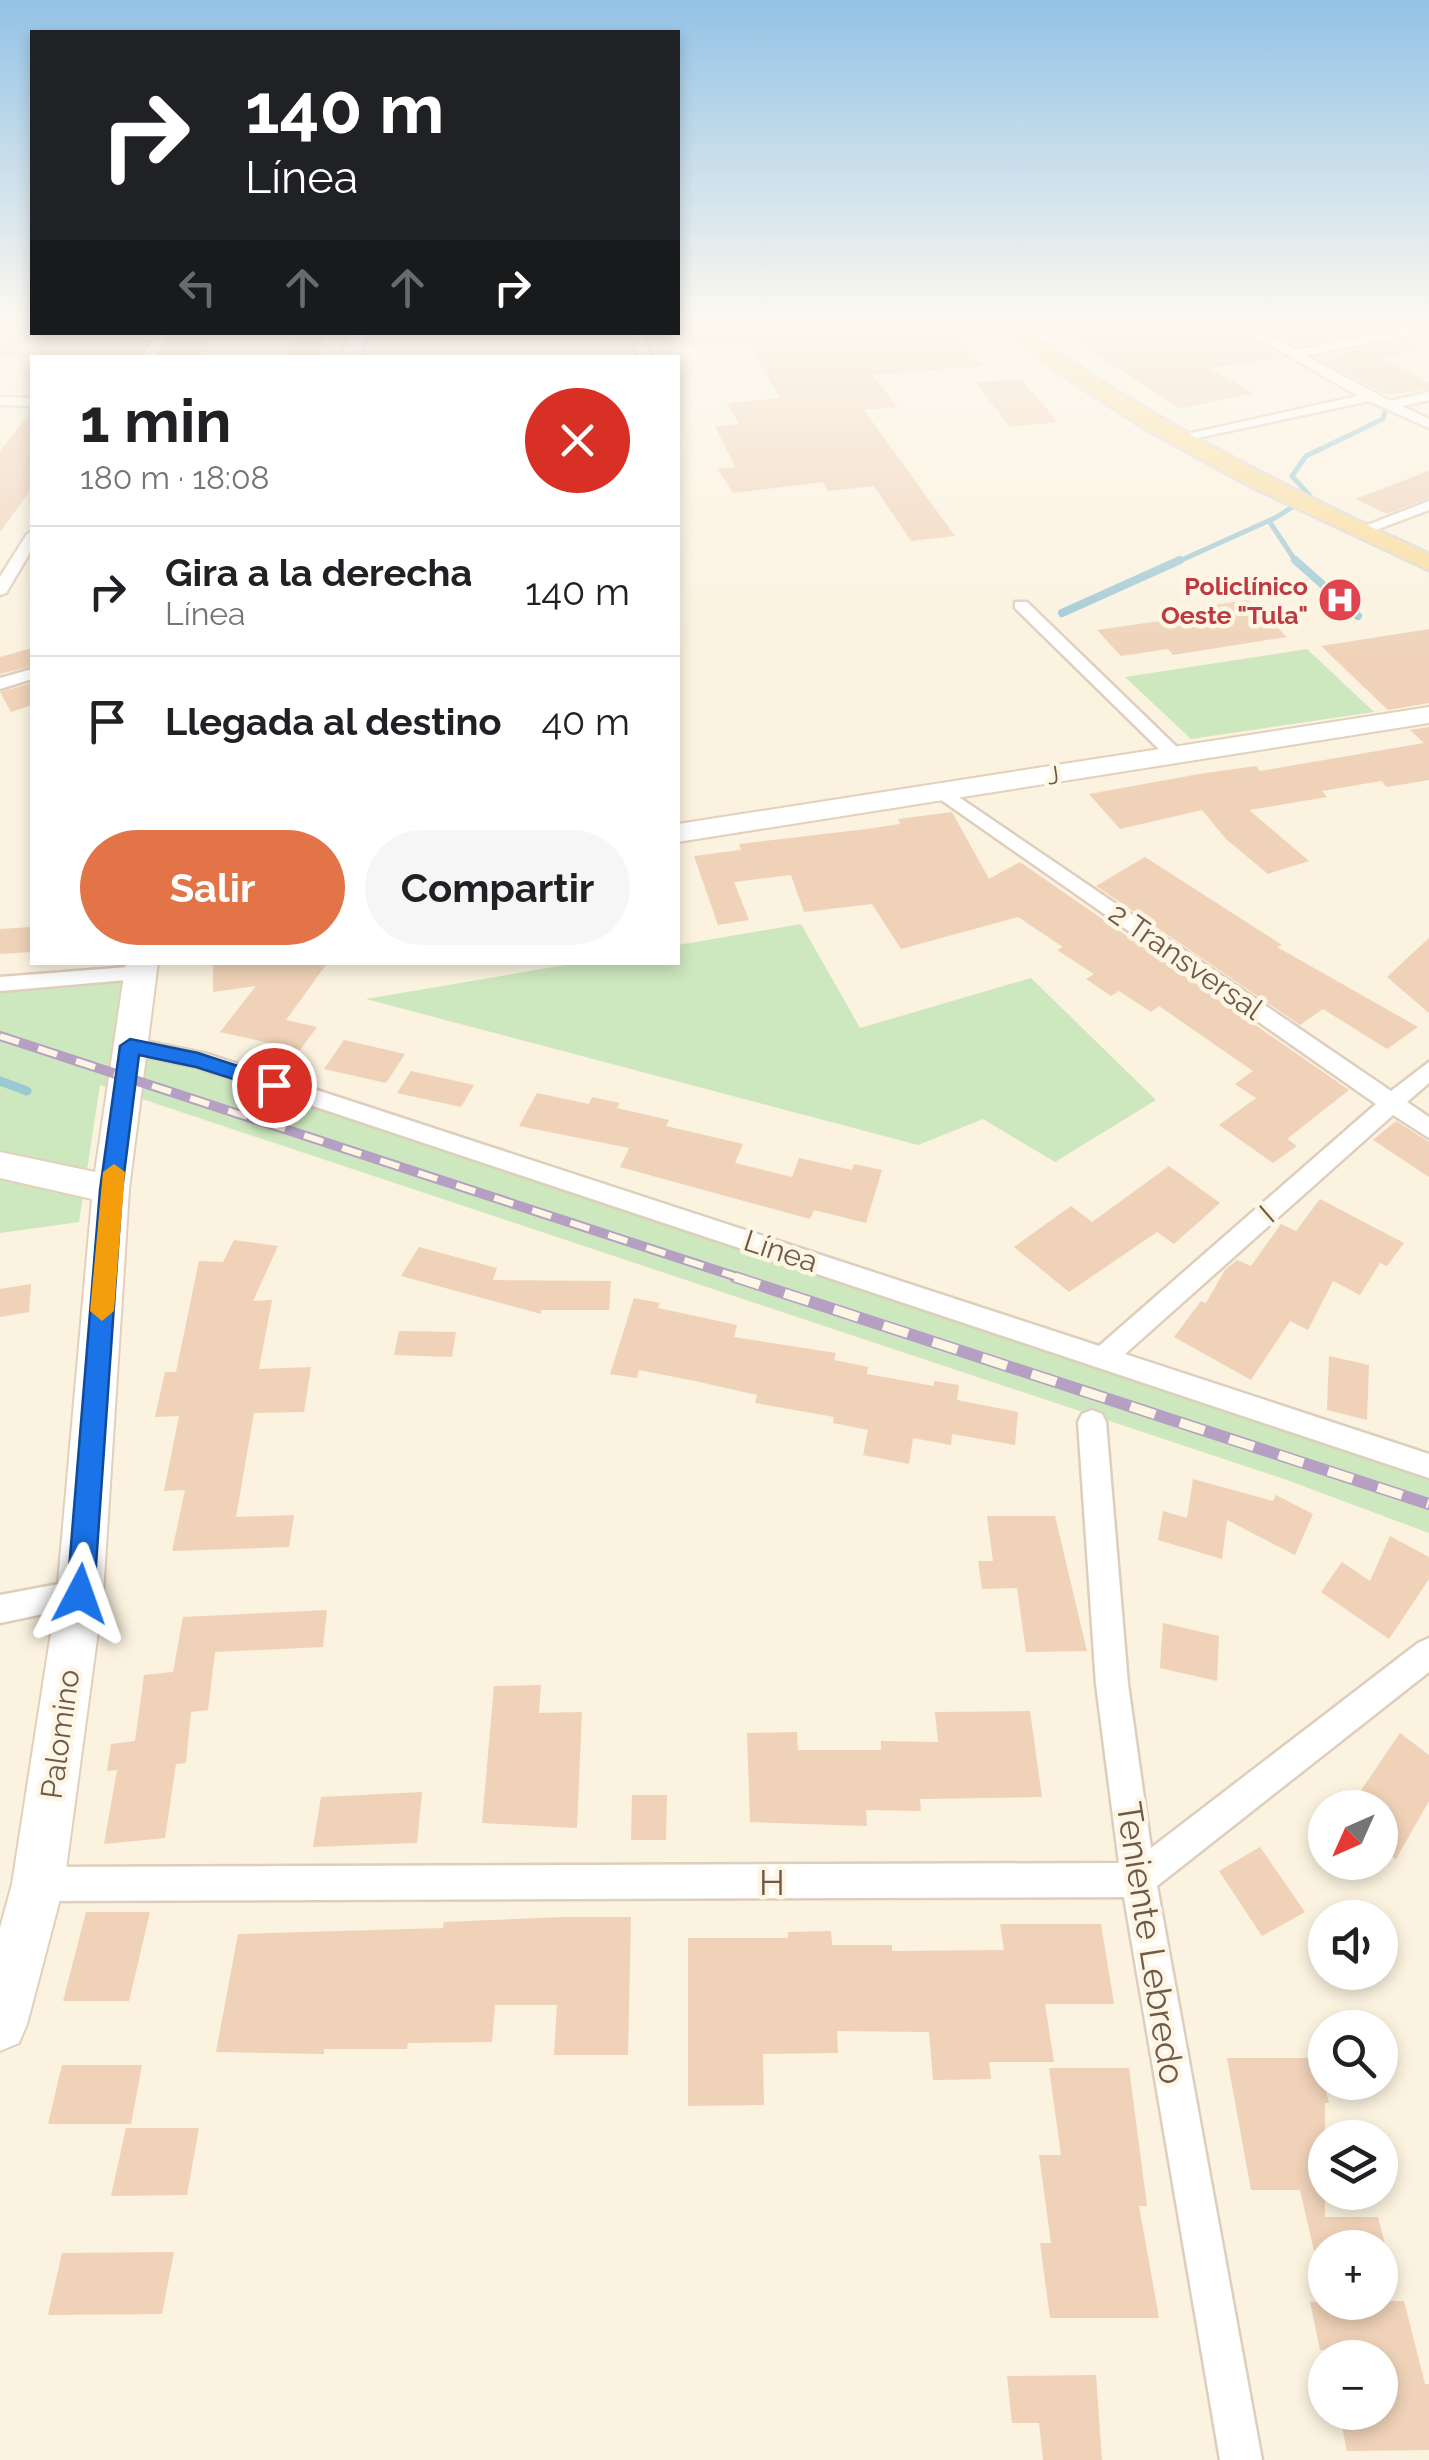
<!DOCTYPE html>
<html lang="es">
<meta charset="utf-8">
<style>
:root{--surface:#fff;--page:#f6f6f6;--text:#202124;--muted:#757577;--line:#e0e0e0;--accent:#e27448}
body{margin:0;font-family:Raleway,sans-serif;background:var(--page);color:var(--text);height:100vh;display:flex;flex-direction:column;font-size:38px;white-space:nowrap}
*{box-sizing:border-box;margin:0}
p{font-size:32px;color:var(--muted)}
.icon{flex:none;width:55px;height:55px;fill:none;stroke:currentColor;stroke-width:2;stroke-linecap:round;stroke-linejoin:round}
.map{position:relative;flex:1;overflow:hidden}
.drawer{position:absolute;left:30px;top:355px;width:650px;height:610px;display:flex;flex-direction:column;background:var(--surface);border-radius:0px;box-shadow:0 5px 15px #0003}
.drawer>*{flex:none}
.banner{position:absolute;left:30px;top:30px;width:650px;height:305px;border-radius:0px;box-shadow:0 5px 15px #0003;background:#202124;color:#fff;overflow:hidden}
.needle{width:65px;rotate:225deg}
.fabs{position:absolute;left:1308px;top:1790px;display:grid;gap:20px}
.fabs a{display:grid;place-items:center;width:90px;height:90px;border-radius:50%;background:var(--surface);box-shadow:0 5px 15px #0003;font-size:50px}
.pin{position:absolute;display:grid;place-items:center;width:85px;height:85px;color:#fff;margin:-42px;border:5px solid #fff;border-radius:50%;box-shadow:0 2px 10px #0007}
.me{position:absolute;width:110px;margin:-55px;rotate:4deg;stroke-linejoin:round;filter:drop-shadow(0 0 8px #0008)}
.turn{display:flex;align-items:center;gap:35px;height:210px;padding:0 50px;font-size:45px}
.turn .icon{width:130px;height:130px;stroke-width:2.5}
.turn b{display:block;font-size:70px;line-height:85px}
.lanes{display:flex;align-items:center;height:95px;padding:0 50px;background:#0003;justify-content:center;gap:50px;direction:ltr}
.lanes .off{opacity:.35}
.round{display:grid;place-items:center;flex:none;width:105px;height:105px;border-radius:52px;background:var(--page)}
.overview{display:flex;align-items:center;justify-content:space-between;height:170px;padding:0 50px}
h1{font-size:60px;font-weight:700;line-height:75px}
.cta{display:flex;gap:20px;margin-top:auto;padding:20px 50px}
.cta a{flex:1;height:115px;border-radius:60px;background:var(--accent);color:#fff;font-size:40px;font-weight:700;line-height:115px;text-align:center}
.cta a+a{background:var(--page);color:var(--text)}
ul{padding:0;list-style:none}
li{display:flex;align-items:center;gap:30px;height:130px;padding:0 50px;border-top:2px solid var(--line)}
li div{flex:1}
li b{display:block;font-size:38px}
li em{font-style:normal}
.map>svg:first-child{display:block}
</style>
<div class="map">
<svg width="1429" height="2460" viewBox="0 0 1429 2460">
<rect width="100%" height="100%" fill="#fbf2df"/>
<g fill="#cde7bf">
<path d="M1307,649l67,63 -183,27 -66,-62z"/>
<path d="M801,924l59,104 171,-50 125,122 -101,62 -72,-43 -65,26 -552,-146 211,-36 101,-1v-17z"/>
<path d="M126,969l5,77 36,-1 1262,419v69l-142,-53 -1187,-395 -21,137 -79,11v-253z"/>
</g>
<g fill="none" stroke-linecap="round" stroke-linejoin="round">
<g stroke="#9cc8d4" stroke-width="5">
<path d="M1269,521l28,42"/>
<path d="M1175,563l100,-45 35,-22 -18,-20 14,-20 77,-37 2,-7"/>
</g>
<g stroke="#9cc8d4" stroke-width="8">
<path d="M1295,560l63,56"/>
<path d="M1062,613l118,-53"/>
</g>
<path stroke="#9cc8d4" stroke-width="9" d="M0,1081l27,10"/>
</g>
<g fill="#efd2b8">
<path d="M18,317h14v15l121,1 -15,25h-138v-15z"/>
<path d="M678,317h265l41,49 -111,9 24,32 -33,3 91,126 -44,5 -37,-55 -46,5 -5,-9 -90,11 -15,-24 17,-2 -20,-41 24,-2 -12,-21 53,-5 -32,-56 -70,6z"/>
<path d="M1040,317h178l67,41 -76,10 44,25 -73,16z"/>
<path d="M1245,317h120l21,11 -89,18z"/>
<path d="M297,332h30l-10,26h-31z"/>
<path d="M173,333h42l-13,25h-42z"/>
<path d="M1408,339l18,9 -43,10 46,25v6l-42,6 -70,-37z"/>
<path d="M1021,379l37,43 -48,5 -35,-45z"/>
<path d="M32,410v78l-32,44v-81z"/>
<path d="M1429,471v27l-42,16 -32,-15z"/>
<path d="M1248,600l39,37 -114,18 -5,-6 -47,7 -24,-26 90,-13 -7,-7z"/>
<path d="M1429,629v74l-41,7 -67,-64z"/>
<path d="M32,648v18l-32,8v-17z"/>
<path d="M32,683v22l-21,7 -11,-20z"/>
<path d="M1429,727v53l-42,7 -6,-6 -59,10 5,6 -78,13 60,51 -41,13 -42,-35 -24,-29 -82,19 -31,-35 110,-20 57,-8 4,5 164,-28 -14,-13z"/>
<path d="M952,812l37,67 31,-17 329,228 -62,49 10,7 -24,17 -54,-38 37,-27 -21,-14 18,-13 -94,-65 -8,6 -32,-21 -8,5 -25,-17 8,-5 -37,-24 6,-3 -45,-30 -117,32 -29,-45 -68,8 -13,-37 -57,7 15,38 -31,5 -24,-69 47,-6 -2,-6 128,-15 33,-5 -2,-5z"/>
<path d="M1145,857l137,88 -5,2 141,80 -31,22 -64,-40 -23,16 -204,-139z"/>
<path d="M32,927v25l-32,2v-25z"/>
<path d="M1429,938v75l-42,-36z"/>
<path d="M213,962h115l-42,58 31,7 -17,23 -80,-18 36,-46 -43,6z"/>
<path d="M344,1040l61,14 -19,29 -62,-14z"/>
<path d="M411,1071l63,14 -13,22 -64,-14z"/>
<path d="M537,1093l52,11 3,-7 28,6 -3,5 52,12 -3,6 77,18 -8,19 57,14 7,-19 53,12 2,-6 28,6 -16,53 -52,-13 -4,9 -190,-52 9,-19 -110,-22z"/>
<path d="M1396,1121l33,21v35l-56,-37z"/>
<path d="M1169,1166l51,37 -46,41 -17,-12 -88,60 -55,-45 57,-41 21,16z"/>
<path d="M1320,1199l84,44 -17,23 -7,-3 -20,32 -27,-14 -25,49 -18,-9 -39,59 -77,-43 27,-36 5,2 19,-33 12,-10 14,6 30,-42 15,7z"/>
<path d="M234,1240l44,6 -25,55 19,-1 -13,69 52,-2 -7,45 -50,1 -18,104 58,-2 -5,32 -117,4 13,-61 -21,1 15,-75 -24,1 10,-45h11l23,-111 24,1z"/>
<path d="M419,1247l78,21 -4,12 118,1 -2,29h-68v4l-140,-38z"/>
<path d="M31,1284l-2,28 -29,5v-28z"/>
<path d="M634,1298l26,5 -2,5 79,17 -3,12 102,16 -2,7 34,7 -1,7 67,12v-5l25,4 -2,15 61,12 -3,33 -63,-11 -1,11 -38,-7 -4,26 -46,-9 5,-25 -35,-7 1,-6 -79,-14 2,-8 -62,-14 -56,-11 -2,8 -27,-4z"/>
<path d="M399,1331l57,1 -4,25 -58,-2z"/>
<path d="M1329,1356l40,9 -2,55 -40,-10z"/>
<path d="M1193,1479l80,22 3,-6 37,19 -18,41 -68,-35 -5,39 -64,-19 5,-29 24,7z"/>
<path d="M987,1516h68l32,135 -61,1 -9,-64 -35,1 -4,-28h15z"/>
<path d="M1390,1536l39,21v22l-40,60 -68,-47 21,-30 28,19z"/>
<path d="M327,1610l-4,37 -108,5 -7,58 -17,2 -5,51 -10,1 -11,74 -61,6 13,-74 -10,1 4,-27 24,-3 9,-66 29,-3 10,-55z"/>
<path d="M1163,1623l56,13 -2,45 -57,-13z"/>
<path d="M541,1685l-2,28 43,-1 -5,116 -95,-5 12,-137z"/>
<path d="M1030,1711l12,86 -122,2 1,12 -55,-1 1,16 -117,-4 -3,-89 50,-1 1,18h83v-9l57,1 -3,-30z"/>
<path d="M1400,1733l29,22v46l-33,58 -16,-12v-39h-31z"/>
<path d="M422,1792l-5,51 -104,4 8,-50z"/>
<path d="M632,1795h35l-1,45h-35z"/>
<path d="M1260,1847l45,65 -43,24 -43,-65z"/>
<path d="M86,1912h64l-21,89h-66z"/>
<path d="M562,1917h69l-3,138h-74l3,-50h-62l-3,37 -84,1 -1,6h-83v5l-108,-2 22,-118 205,-6 1,-6z"/>
<path d="M1000,1924h101l13,80h-69l9,58h-65l2,17 -58,1 -4,-48 -92,-1 1,22 -75,1 1,51 -76,1v-168h100v-6l43,-1 1,14h60v6l112,-1z"/>
<path d="M1227,2058h91l11,45h-4v114h53l8,31 -72,3 -14,-61h-49z"/>
<path d="M62,2065h80l-11,59h-83z"/>
<path d="M1049,2068h80l18,138h-8l20,112h-109l-10,-75h11l-12,-88h22z"/>
<path d="M126,2128h73l-12,67 -76,1z"/>
<path d="M174,2252l-12,62 -114,1 14,-62z"/>
<path d="M1404,2301l21,83h4v66l-82,1 -8,-39h41v-62h-60l-10,-48z"/>
<path d="M1096,2375l6,85h-59l-4,-37h-27l-5,-47z"/>
</g>
<g fill="none" stroke-linecap="round" stroke-linejoin="round">
<defs>
<g id="street">
<path d="M1222,317h15l59,33 133,-27v8l-123,25 84,45 39,-9v8l-27,6 27,13v9l-60,-27 -195,42v-6l184,-41z"/>
<path d="M158,332h12l-15,26h-13z"/>
<path d="M629,332h12l11,26h-13z"/>
<path d="M0,397l32,1v8l-32,-1z"/>
<path d="M1429,501v9l-64,24 -13,-3z"/>
<path d="M32,532v17l-26,44 -6,2v-18l27,-43z"/>
<path d="M1015,602h12l154,149v8h-12l-154,-151z"/>
<path d="M32,669v10l-32,10v-11z"/>
<path d="M944,787l447,304 38,-29v21l-22,19 22,15v21l-36,-23 -268,239 304,100v24l-1233,-411 -74,-16 -3,-5 11,-8 77,16 892,292 277,-242 -439,-307v-8z"/>
<path d="M141,966l8,2 3,5 -3,5 -149,13v-14z"/>
<path d="M1092,1410l10,4 4,8 22,262 23,164 267,-205 11,-5v34l-272,214 105,574h-42l-96,-563 -1086,4 -12,-5 -5,-12 5,-12 12,-5 1081,-4 -23,-179 -18,-262 4,-8z"/>
<path d="M80,1580l11,4 4,10 -4,10 -91,19v-28z"/>
</g>
<g id="secondary">
<path d="M352,332h18l-12,26h-19z"/>
<path d="M1429,707v16l-751,119v-18z"/>
<path d="M126,962h32l-29,227 -26,405 -39,290 -37,140 -8,19 -19,8v-123l12,-44 45,-290 35,-395 -92,-21v-26l95,20z"/>
</g>
<path id="primary" d="M986,317h22c130,97 274,169 421,237v16l-177,-83 -110,-60 -104,-68z"/>
</defs>
<use href="#street" stroke="#decebc" stroke-width="5"/>
<use href="#secondary" stroke="#e3d0ba" stroke-width="4"/>
<use href="#primary" stroke="#ddd7d3" stroke-width="5"/>
<use href="#street" fill="#fff" fill-rule="evenodd"/>
<use href="#secondary" fill="#fff" fill-rule="evenodd"/>
<use href="#primary" fill="#f8db99" fill-rule="evenodd"/>
<defs>
<path id="rail-far1" d="M0,1036l743,243"/>
<path id="rail" d="M735,1277l694,227"/>
</defs>
<use href="#rail-far1" stroke="#b5a0c3" stroke-width="10"/>
<use href="#rail" stroke="#b5a0c3" stroke-width="12"/>
<use href="#rail-far1" stroke="#fef6e5" stroke-width="6" stroke-dasharray="20" stroke-linecap="butt"/>
<use href="#rail" stroke="#fef6e5" stroke-width="9" stroke-dasharray="26" stroke-linecap="butt"/>
</g>
<linearGradient id="sky" x2="0" y2="1"><stop stop-color="#93c3e6"/><stop offset="0.48" stop-color="#fdf9f1"/><stop offset="1" stop-color="#fdf9f1" stop-opacity="0"/></linearGradient>
<rect width="1429" height="662" fill="url(#sky)"/>
<path fill="#1a73e8" stroke="#114b97" stroke-width="2.5" d="M130,1039l68,14 83,27 3,5 -10,7 -78,-25 -57,-12 -17,135 -28,404 -4,9 -10,4 -9,-4 -4,-9 33,-404 20,-144z"/>
<path fill="#f59e0b" d="M114,1164l11,8 -11,139 -12,10 -12,-10 13,-139z"/>
<defs>
<symbol id="hospital-disc" viewBox="-11 -11 22 22"><circle r="9.5" fill="#e0444e" stroke="#fef6e5"/><path d="M-5-5h3v3.5h4V-5h3V5h-3V1.5h-4V5h-3Z" fill="#fff"/></symbol>
</defs>
<g fill-rule="evenodd">
<use href="#hospital-disc" x="1315" y="575" width="50" height="50"/>
</g>
<g text-anchor="middle" dominant-baseline="central" stroke-width="9" stroke-linejoin="round" paint-order="stroke">
<g font-size="25" font-weight="bold" fill="#be3a42" stroke="#fef6e5" text-anchor="end">
<text x="1308" y="586">Policlínico<tspan x="1308" dy="29">Oeste "Tula"</tspan></text>
</g>
<g font-size="25" fill="#705948" stroke="#fef6e5">
<text transform="translate(1053 775) rotate(-9)">J</text>
</g>
<g font-size="30" fill="#705948" stroke="#fef6e5">
<text transform="translate(1186 961) rotate(35)">2 Transversal</text>
<text transform="translate(1267 1214) rotate(-41)">I</text>
<text transform="translate(781 1251) rotate(18)">Línea</text>
<text transform="translate(60 1734) rotate(-82)">Palomino</text>
</g>
<g font-size="35" fill="#705948" stroke="#fef6e5">
<text x="772" y="1882">H</text>
<text transform="translate(1151 1943) rotate(81)">Teniente Lebredo</text>
</g>
</g>
</svg>
<div class="fabs">
<a><svg class="needle" viewBox="-14 -14 28 28"><path d="M0-13l5 13h-10z" fill="#e53935"/><path d="M0 13l5-13h-10z" fill="#757577"/></svg></a>
<a><svg class="icon" aria-label="sound" viewBox="0 0 24 24"><path d="M4 9h4l5-4v14l-5-4H4zM17 9q2 3 0 6"/></svg></a>
<a><svg class="icon" aria-label="search" viewBox="0 0 24 24"><circle cx="10" cy="10" r="6"/><path d="M15 15l6 6"/></svg></a>
<a><svg class="icon" aria-label="layers" viewBox="0 0 24 24"><path d="M12 4l9 5-9 5-9-5zM3 14l9 5 9-5"/></svg></a>
<a>+</a>
<a>−</a>
</div>
<div class="pin" style="left:274px;top:1085px;background:#d93025"><svg class="icon" aria-label="arrive" viewBox="0 0 24 24"><path d="M6 21V4h12l-3 4 3 4H6"/></svg></div>
<svg class="me" style="left:80px;top:1594px" viewBox="-20 -20 40 40"><path d="M0-17L14 15 0 8-14 15z" fill="#1a73e8" stroke="#fff" stroke-width="4"/></svg>
<div class="banner">
<div class="turn"><svg class="icon" aria-label="right" viewBox="0 0 24 24"><path d="M7 20v-9h11M14 6l5 5-5 5"/></svg><div><b>140 m</b>Línea</div></div>
<div class="lanes"><svg class="icon off" aria-label="left" viewBox="0 0 24 24"><path d="M17 20v-9H6M10 6l-5 5 5 5"/></svg><svg class="icon off" aria-label="ahead" viewBox="0 0 24 24"><path d="M12 20V5M6 11l6-6 6 6"/></svg><svg class="icon off" aria-label="ahead" viewBox="0 0 24 24"><path d="M12 20V5M6 11l6-6 6 6"/></svg><svg class="icon" aria-label="right" viewBox="0 0 24 24"><path d="M7 20v-9h11M14 6l5 5-5 5"/></svg></div>
</div>
<section class="drawer">
<div class="overview"><div><h1>1 min</h1><p>180 m · 18:08</p></div><a class="round" style="background:#d93025;color:#fff"><svg class="icon" aria-label="close" viewBox="0 0 24 24"><path d="M6 6l12 12M18 6L6 18"/></svg></a></div>
<ul>
<li><svg class="icon" aria-label="right" viewBox="0 0 24 24"><path d="M7 20v-9h11M14 6l5 5-5 5"/></svg><div><b>Gira a la derecha</b><p>Línea</p></div><em>140 m</em></li>
<li><svg class="icon" aria-label="arrive" viewBox="0 0 24 24"><path d="M6 21V4h12l-3 4 3 4H6"/></svg><div><b>Llegada al destino</b></div><em>40 m</em></li>
</ul>
<div class="cta"><a>Salir</a><a>Compartir</a></div>
</section>
</div>
